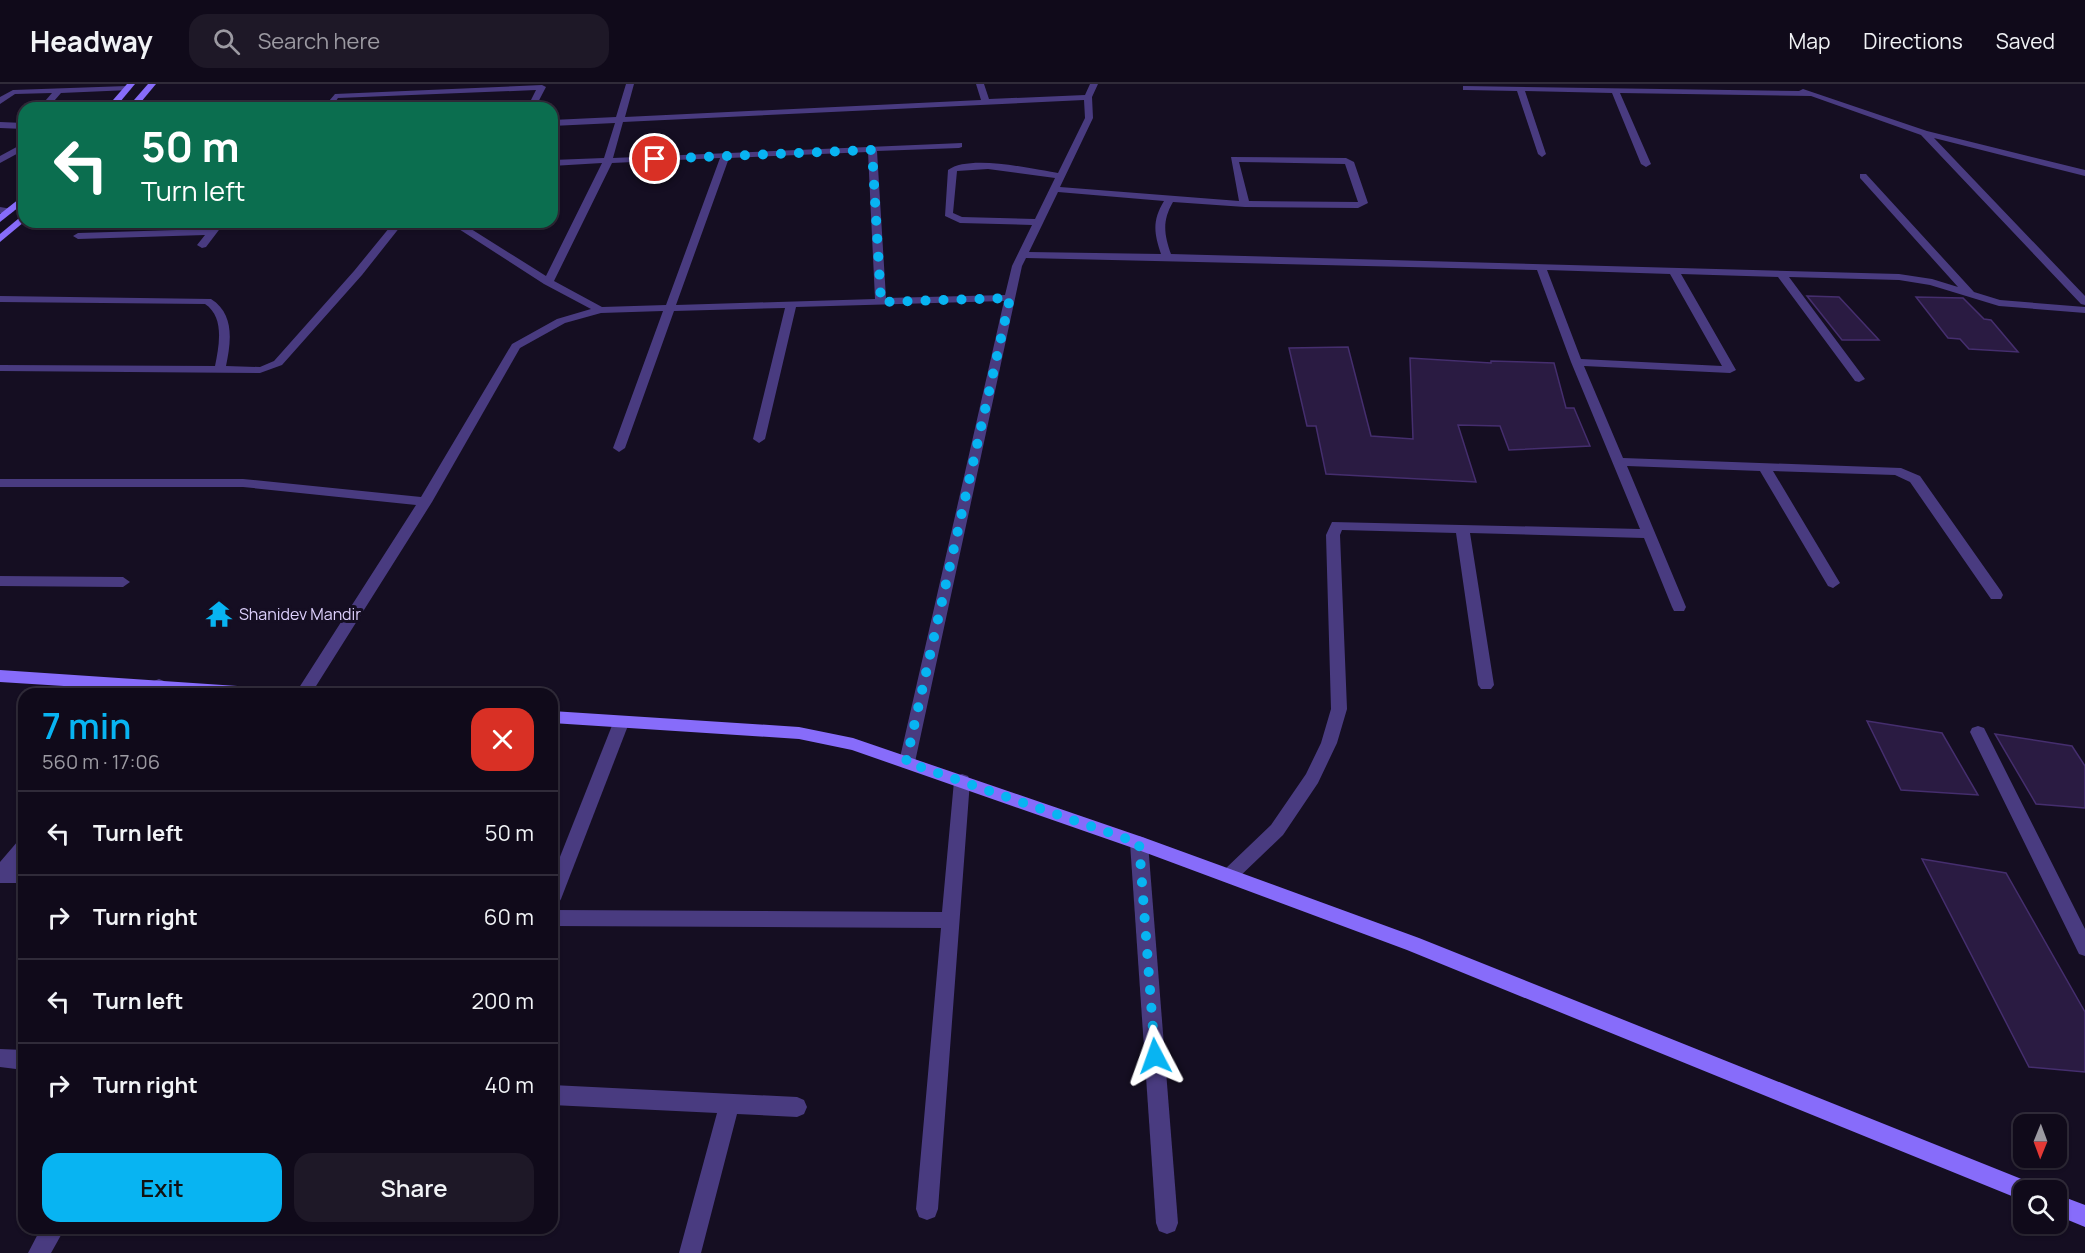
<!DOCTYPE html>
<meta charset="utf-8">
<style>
:root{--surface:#100a1a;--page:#1e1827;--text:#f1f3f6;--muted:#9c9aa2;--line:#302b39;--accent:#08b4f2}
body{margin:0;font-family:Manrope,sans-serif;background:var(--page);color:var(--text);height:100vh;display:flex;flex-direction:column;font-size:22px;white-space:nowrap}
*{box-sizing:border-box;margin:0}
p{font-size:20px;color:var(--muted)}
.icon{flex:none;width:33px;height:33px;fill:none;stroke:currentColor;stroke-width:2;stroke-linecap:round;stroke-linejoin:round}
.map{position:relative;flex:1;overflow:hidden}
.sheet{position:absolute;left:18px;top:604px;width:540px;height:546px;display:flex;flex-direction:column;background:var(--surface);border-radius:18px;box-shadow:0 2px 4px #0004,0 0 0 2px var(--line)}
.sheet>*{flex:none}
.banner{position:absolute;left:18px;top:18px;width:540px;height:126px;border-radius:18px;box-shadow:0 2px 4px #0004,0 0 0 2px var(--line);background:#0b6e4f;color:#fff;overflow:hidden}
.needle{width:39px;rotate:181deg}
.controls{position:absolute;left:2013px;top:1030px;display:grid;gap:12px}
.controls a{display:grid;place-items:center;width:54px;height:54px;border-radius:12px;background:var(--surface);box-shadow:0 2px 4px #0004,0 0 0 2px var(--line);font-size:30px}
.pin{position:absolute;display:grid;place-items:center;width:51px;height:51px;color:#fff;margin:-26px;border:3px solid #fff;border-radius:50%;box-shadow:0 2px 6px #0007}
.me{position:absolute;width:66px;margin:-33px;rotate:356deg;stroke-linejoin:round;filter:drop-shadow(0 0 4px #0008)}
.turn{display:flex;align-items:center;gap:21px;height:126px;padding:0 24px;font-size:27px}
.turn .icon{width:78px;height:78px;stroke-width:2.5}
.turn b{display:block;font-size:42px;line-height:51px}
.round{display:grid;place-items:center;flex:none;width:63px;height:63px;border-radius:18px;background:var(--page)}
.headline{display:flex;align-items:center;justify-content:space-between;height:102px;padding:0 24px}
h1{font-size:36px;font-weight:600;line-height:45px;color:var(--accent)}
.action{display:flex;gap:12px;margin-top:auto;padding:12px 24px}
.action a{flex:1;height:69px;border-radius:18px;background:var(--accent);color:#111;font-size:24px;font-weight:600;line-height:69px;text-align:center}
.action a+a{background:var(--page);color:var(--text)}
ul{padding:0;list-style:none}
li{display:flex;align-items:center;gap:18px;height:84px;padding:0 24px;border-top:2px solid var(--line)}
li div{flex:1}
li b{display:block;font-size:22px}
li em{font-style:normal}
header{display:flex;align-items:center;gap:36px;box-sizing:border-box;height:84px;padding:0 30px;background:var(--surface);border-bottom:2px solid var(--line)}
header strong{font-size:28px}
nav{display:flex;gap:33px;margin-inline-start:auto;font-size:21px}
.search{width:420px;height:54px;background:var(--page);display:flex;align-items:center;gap:15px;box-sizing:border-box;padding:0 21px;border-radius:18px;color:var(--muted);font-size:22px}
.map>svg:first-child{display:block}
</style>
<header>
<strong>Headway</strong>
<div class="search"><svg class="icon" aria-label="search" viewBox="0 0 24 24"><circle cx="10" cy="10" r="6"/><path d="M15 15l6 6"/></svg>Search here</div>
<nav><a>Map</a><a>Directions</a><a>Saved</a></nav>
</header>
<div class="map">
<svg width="2085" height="1169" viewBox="0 0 2085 1169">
<rect width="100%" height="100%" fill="#150e22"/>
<g fill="#2a1b42" stroke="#452e6e" stroke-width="1.5">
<path d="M1807,212l32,1 40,43h-37z"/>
<path d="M1916,213l47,1 21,21 7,1 27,32 -49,-3 -9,-10 -12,-1z"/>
<path d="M1348,263l23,89 42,3 -3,-81 81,5v-2l63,2 12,45h8l16,38 -81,4 -9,-24 -42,-1 18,57 -150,-8 -10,-48h-9l-18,-78z"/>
<path d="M1867,637l75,12 36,62 -77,-5z"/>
<path d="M1995,650l77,12 13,20v42l-49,-4z"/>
<path d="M1922,775l84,14 79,139v60l-56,-5z"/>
</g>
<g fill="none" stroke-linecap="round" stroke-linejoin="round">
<g fill="#493b80" fill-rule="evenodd">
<path d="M626,0h8l-9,33 356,-17 -5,-16h8l5,15 96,-4 5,-11h8l-6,13 1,21 -33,69 179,14 -8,-44 115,1 8,4 14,41 -10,5 -113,-1 -72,-5c-11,19 -9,32 -2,52l728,20 33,5 26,8 -98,-109v-4h6l108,118 26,8 85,7v6l-86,-7 -69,-21 -31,-5 -110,-3 76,102 -6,3 -4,-1 -77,-104 -97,-3 55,96 -6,3 -146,-7 39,92 278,10 19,8 81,115 2,4 -2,4h-10l-81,-117 -15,-7 -122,-4 67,112 -7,5 -5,-2 -68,-115 -133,-5 59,141 -2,4h-10l-2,-4 -28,-69 -174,-5 24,152 -3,4h-10l-3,-4 -22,-152 -114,-3 -2,5 7,174 -10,34 -19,40 -35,52 -47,45 -6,3 -6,-3 -3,-5 3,-5 47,-45 35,-51 15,-31 10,-34 -5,-174 6,-13 308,7 -69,-167 -34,-92 -511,-12 -4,8 -107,496 -2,5 -6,1 -6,-1 -2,-5 105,-461 -208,6 -31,132 -6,4 -6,-4 32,-131 -111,3 -49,137 -6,4 -6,-4 50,-137 -62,2 -36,10 -45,25 -88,154 -121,192h-16l121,-189 -173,-18h-243v-8h243l178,18 91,-153 45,-25 34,-10 -47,-25 -96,-62h12l86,54 56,-113 -50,3v-6l52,-2 11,-35 -63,3v-6l64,-3zM1084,16l1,18 -27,55c-26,-4 -88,-19 -110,-3l-3,46 15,7 72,2 -20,41 -7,29 -119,3 -9,-147 82,-3 3,-1v-4l-349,15 10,-36zM868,68l7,147 -199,6 53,-147zM720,74l-54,147 -64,2 -48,-26 58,-118zM1239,78l106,2 13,38 -109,-1zM988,85l67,9 -20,41 -73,-2 -9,-4 4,-42zM1058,108l106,9c-12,20 -10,32 -3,53l-132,-2zM1547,186l123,4 52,92 -141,-7z"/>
<path d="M542,1l4,2 -11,21h-8l9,-18 -198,8 -7,10h-8l12,-14z"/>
<path d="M127,2l4,2 -1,2 -69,3 -13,15h-9l13,-15 -37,1 -15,10v-7l13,-7z"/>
<path d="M1463,2l336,5 4,-2 124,42 158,39v6l-151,-38 151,158v9l-4,-1 -160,-169 -110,-39 -191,-3 31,71 -5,3 -5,-3 -29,-71 -87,-2 21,63 -4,3 -4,-3 -21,-63 -51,-1h-3z"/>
<path d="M0,38l24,1v6l-24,-1z"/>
<path d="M24,59v7l-24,13v-7z"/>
<path d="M0,123l12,2 2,2 -5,3 -9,-1z"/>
<path d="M215,138h10l-19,25 -4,1 -5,-3 8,-10 -127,4 -5,-3 5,-3 131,-4z"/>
<path d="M394,138h10l-42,53 -80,90 -22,8 -260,-2v-6l215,1c4,-20 10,-49 -10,-62l-205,-2v-6l211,3c24,15 20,43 15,67l34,1 14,-6 80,-90z"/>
<path d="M0,492l123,1 7,5 -7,5 -123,-1z"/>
<path d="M159,595l5,2 3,4 -7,9h-16l10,-13z"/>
<path d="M621,633l6,2 2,4 -68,176 -3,5 -6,3v-30l61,-154 2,-4z"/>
<path d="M1978,642l6,2 2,4 99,197v27l-6,-2 -109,-222 2,-4z"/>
<path d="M962,690l6,2 2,5 -32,428 -3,8 -8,3 -8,-3 -3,-8 25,-281 -389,-2v-16l390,2 12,-131 2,-5z"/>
<path d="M1139,752l6,2 3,5 30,380 -3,8 -8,3 -8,-3 -3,-8 -26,-380 3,-5z"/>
<path d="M24,755v19l-7,9h7v16h-24v-21l18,-21z"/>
<path d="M0,965l24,1v20l-24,-3z"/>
<path d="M552,1001l245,12 7,3 3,7 -3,7 -7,3 -60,-3 -36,139h-22l38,-140 -165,-8z"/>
<path d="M41,1144h24l-14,25h-23z"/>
</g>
<g fill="#876cfa" fill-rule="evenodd">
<path d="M127,0h8l-20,24h-9z"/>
<path d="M148,0h8l-20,24h-9z"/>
<path d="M24,111v8l-24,19v-8z"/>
<path d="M24,130v8l-24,20v-8z"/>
<path d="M0,586l269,18 5,2 3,4h-86l-191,-12z"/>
<path d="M552,627l247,16 54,11 292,100 274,100 605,242 7,4 4,7h-11v10l-617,-251 -274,-102 -281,-98 -53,-11 -247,-16z"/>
<path d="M2056,1110l29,11v22l-29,-12z"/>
</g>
</g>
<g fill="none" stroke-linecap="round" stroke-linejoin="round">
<path stroke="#08b4f2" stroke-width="10" stroke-dasharray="0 18" d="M655,75l217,-9 9,152 129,-4 -104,464 233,81 16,213"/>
</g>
<defs>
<symbol id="temple-bare" viewBox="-9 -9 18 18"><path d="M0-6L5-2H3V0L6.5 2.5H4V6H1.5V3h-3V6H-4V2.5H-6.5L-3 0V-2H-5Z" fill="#08b4f2" stroke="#150e22" stroke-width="2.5" paint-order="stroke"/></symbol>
</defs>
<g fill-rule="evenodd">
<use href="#temple-bare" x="200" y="511" width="38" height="38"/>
</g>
<g text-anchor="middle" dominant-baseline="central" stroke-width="6" stroke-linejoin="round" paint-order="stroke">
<g font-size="16" fill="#ded1fd" stroke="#150e22" text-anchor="start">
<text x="239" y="530">Shanidev Mandir</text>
</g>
</g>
</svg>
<div class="controls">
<a><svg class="needle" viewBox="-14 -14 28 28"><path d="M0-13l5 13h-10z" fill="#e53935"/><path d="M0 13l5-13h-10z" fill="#9c9aa2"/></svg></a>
<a><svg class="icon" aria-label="search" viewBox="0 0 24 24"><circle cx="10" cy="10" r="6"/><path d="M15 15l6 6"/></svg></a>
</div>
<div class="pin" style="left:655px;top:75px;background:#d93025"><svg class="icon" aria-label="arrive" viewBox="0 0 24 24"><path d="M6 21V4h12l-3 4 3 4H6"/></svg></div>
<svg class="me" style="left:1155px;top:972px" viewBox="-20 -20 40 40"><path d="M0-17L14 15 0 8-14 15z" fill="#08b4f2" stroke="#fff" stroke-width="4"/></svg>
<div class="banner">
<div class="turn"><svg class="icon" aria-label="left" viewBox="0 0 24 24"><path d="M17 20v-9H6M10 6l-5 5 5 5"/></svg><div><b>50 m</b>Turn left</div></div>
</div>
<section class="sheet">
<div class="headline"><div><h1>7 min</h1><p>560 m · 17:06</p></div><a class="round" style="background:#d93025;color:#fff"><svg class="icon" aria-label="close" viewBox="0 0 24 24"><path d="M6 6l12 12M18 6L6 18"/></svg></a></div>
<ul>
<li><svg class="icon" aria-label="left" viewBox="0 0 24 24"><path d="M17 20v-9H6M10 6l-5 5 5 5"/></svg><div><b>Turn left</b></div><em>50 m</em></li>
<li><svg class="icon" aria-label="right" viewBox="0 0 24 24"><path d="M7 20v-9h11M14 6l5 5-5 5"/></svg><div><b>Turn right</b></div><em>60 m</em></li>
<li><svg class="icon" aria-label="left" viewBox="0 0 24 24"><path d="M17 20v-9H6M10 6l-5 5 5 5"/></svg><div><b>Turn left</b></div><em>200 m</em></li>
<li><svg class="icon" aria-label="right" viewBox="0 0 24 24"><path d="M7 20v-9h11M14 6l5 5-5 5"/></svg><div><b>Turn right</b></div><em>40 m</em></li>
</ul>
<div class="action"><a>Exit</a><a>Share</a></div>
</section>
</div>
